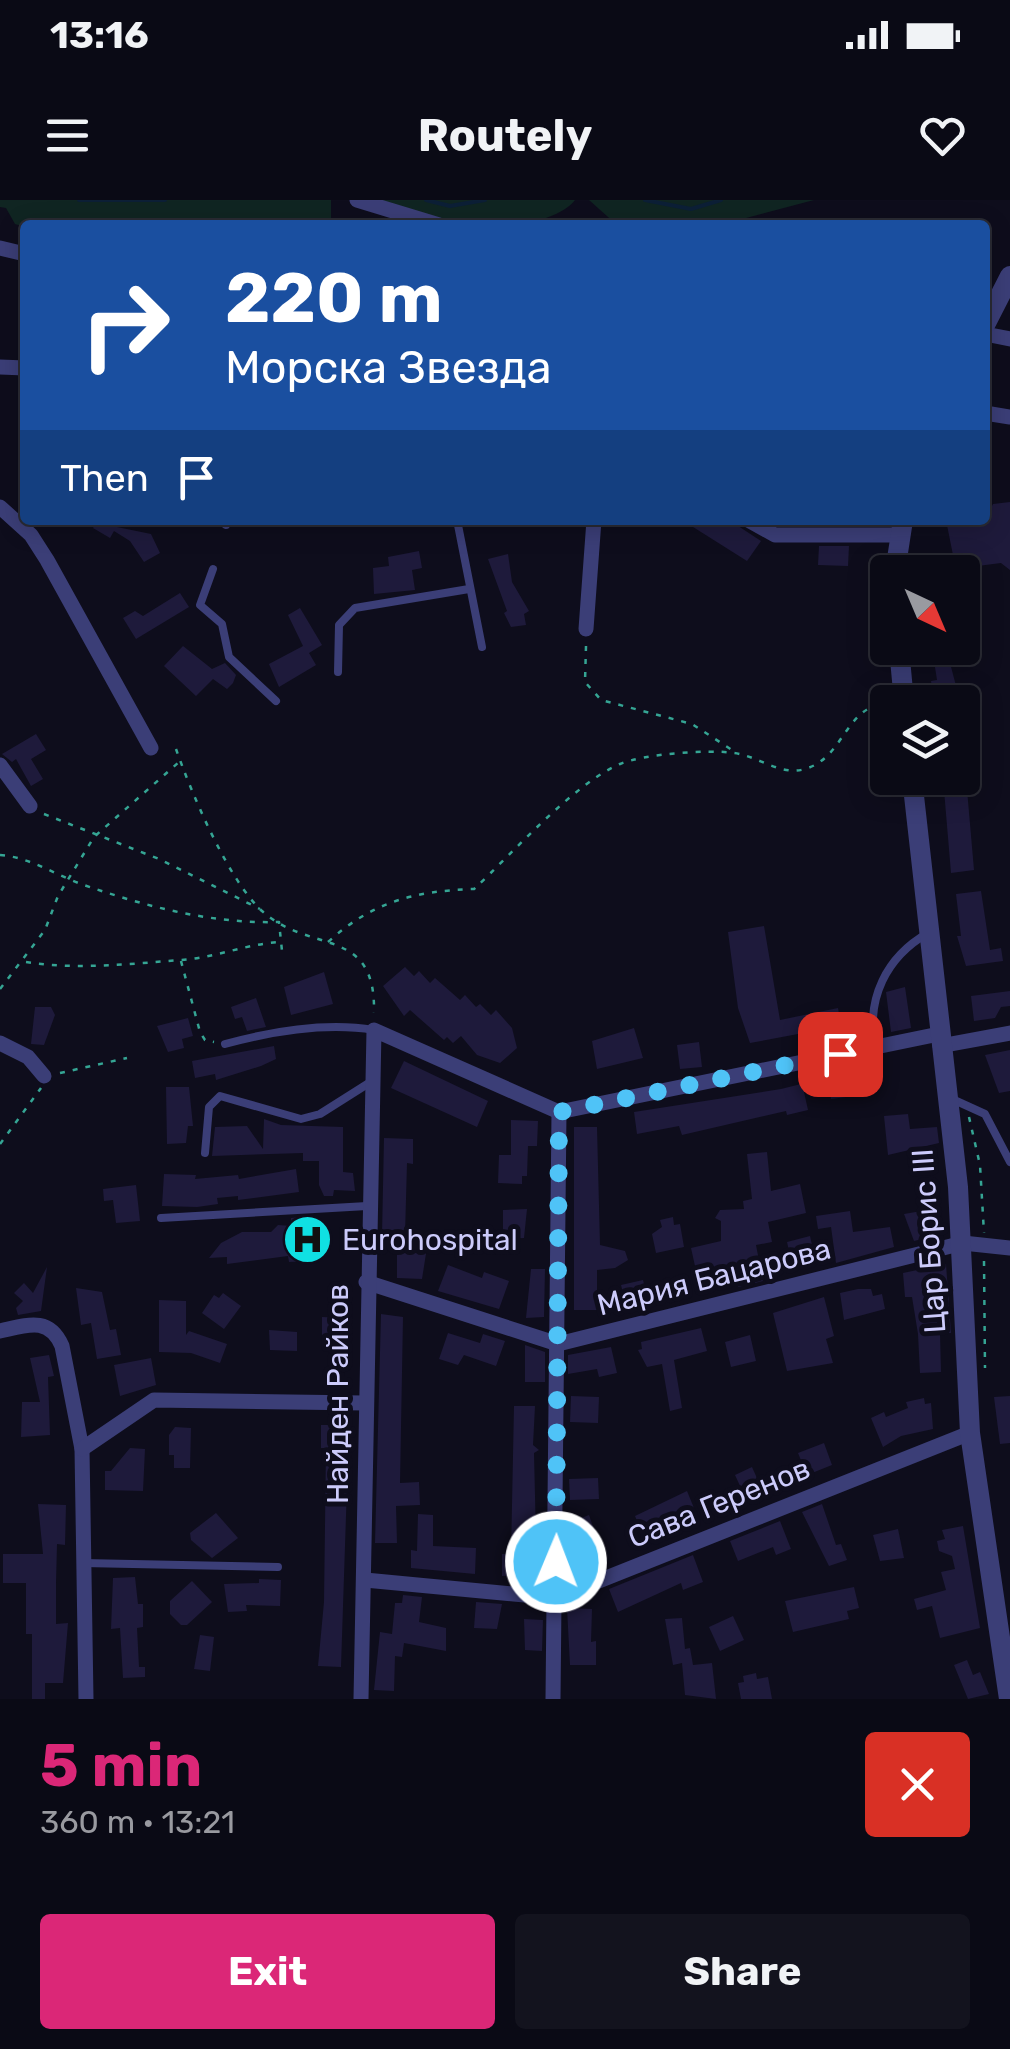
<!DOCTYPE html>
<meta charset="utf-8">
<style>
:root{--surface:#0a0a15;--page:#13131e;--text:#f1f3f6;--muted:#999aa0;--line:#2a2b34;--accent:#db2777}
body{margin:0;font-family:Rubik,sans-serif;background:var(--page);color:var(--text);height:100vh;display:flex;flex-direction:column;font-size:38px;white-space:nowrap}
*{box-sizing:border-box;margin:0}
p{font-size:32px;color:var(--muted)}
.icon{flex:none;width:55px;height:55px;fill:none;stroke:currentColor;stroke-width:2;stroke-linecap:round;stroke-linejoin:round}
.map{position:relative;height:1499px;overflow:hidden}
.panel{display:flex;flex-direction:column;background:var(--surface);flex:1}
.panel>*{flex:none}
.banner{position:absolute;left:20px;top:20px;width:970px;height:305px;border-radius:10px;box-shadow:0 5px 25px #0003,0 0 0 2px var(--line);background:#1a4fa0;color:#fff;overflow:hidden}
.needle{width:65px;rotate:136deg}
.tools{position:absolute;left:870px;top:355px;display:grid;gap:20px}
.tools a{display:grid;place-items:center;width:110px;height:110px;border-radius:10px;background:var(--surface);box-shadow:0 5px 25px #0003,0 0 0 2px var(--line);font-size:50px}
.pin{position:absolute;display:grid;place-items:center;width:85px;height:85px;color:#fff;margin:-42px;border-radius:20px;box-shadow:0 5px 15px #0006}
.me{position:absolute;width:110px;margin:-55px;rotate:1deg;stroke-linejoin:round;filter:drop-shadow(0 0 8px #0008)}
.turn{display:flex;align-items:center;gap:35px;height:210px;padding:0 40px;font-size:45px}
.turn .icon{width:130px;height:130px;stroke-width:2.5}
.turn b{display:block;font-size:70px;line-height:85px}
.then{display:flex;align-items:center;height:95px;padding:0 40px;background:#0003;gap:20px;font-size:38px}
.round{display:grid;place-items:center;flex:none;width:105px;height:105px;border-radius:10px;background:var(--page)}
.summary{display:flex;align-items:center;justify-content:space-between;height:170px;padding:0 40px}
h1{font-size:60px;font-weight:700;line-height:75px;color:var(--accent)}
.primary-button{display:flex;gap:20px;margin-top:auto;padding:20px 40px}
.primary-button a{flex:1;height:115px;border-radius:10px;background:var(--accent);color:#fff;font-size:40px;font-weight:700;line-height:115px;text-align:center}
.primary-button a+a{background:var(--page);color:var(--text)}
.status{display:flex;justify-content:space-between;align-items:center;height:70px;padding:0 50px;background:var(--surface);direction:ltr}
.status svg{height:28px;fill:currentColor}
header{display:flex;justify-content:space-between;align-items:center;height:130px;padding:0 40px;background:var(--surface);font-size:45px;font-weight:700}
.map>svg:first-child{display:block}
</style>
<div class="status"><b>13:16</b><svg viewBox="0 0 49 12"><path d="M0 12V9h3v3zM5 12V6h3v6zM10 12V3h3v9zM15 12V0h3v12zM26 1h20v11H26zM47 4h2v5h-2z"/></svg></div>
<header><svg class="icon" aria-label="menu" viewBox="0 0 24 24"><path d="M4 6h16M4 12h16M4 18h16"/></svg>Routely<svg class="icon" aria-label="heart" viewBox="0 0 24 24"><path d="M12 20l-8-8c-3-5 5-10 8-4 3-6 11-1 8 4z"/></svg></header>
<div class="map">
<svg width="1010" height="1499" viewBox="0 0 1010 1499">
<rect width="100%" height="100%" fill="#0e0d1c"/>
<g fill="#102522">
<path d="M0,0h331v25l-306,2 -10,-3 -9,-16 -6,-1z"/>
<path d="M352,0h223c-23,30 -112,32 -148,24 -25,-5 -51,-16 -75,-24z"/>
<path d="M589,0h225l-94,25h-103z"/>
</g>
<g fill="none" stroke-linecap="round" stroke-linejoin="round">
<g stroke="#0c1f36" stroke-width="4">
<path d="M79,0h86"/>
<path d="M426,0l24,6 35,-6"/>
<path d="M645,0l46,9 30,-9"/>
</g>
</g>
<g fill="#1e1a3b">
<path d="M1010,302v68l-9,-7 -39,5 -7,-3 -9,-45h39l8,-16z"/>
<path d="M98,320h14l5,7 34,7 9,19 -16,9 -14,-21 -16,-10 -4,7 -17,-10z"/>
<path d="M682,320h47l32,21 -14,20z"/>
<path d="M819,346h30l-1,20 -30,-1z"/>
<path d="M419,351l3,17 -10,2 3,20 -41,4 -1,-26 16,-2 -1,-9z"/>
<path d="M508,354l4,28 17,29 -5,3 2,11 -15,2 -7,-14 3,-2 -19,-52z"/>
<path d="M180,393l9,14 -53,32 -13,-21 12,-7 8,5z"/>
<path d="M300,408l22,37 -13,8 7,12 -37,22 -10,-23 34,-18 -15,-31z"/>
<path d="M183,446l29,23 13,-6 11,12 -3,8 -6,6 -14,-10 -17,17 -32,-30z"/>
<path d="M932,448h23l2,14 -7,1 10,38 -26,1 -3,-21 6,-1z"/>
<path d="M36,534l10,16 -15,9 12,20 -12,7 -15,-27 -4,3 -10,-8z"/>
<path d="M943,578h23l8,92 -23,3z"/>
<path d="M981,691l9,59 11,-2 2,13 -37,5 -9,-30h4l-5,-42z"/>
<path d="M764,726l16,94 58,-12 5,27 -42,12 -3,-13 -48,9 -12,-35 -10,-76z"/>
<path d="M405,767l9,9 5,-5 11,12 5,-5 25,22 5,-5 11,12 4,-3 11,11 5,-5 16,18 5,20 -17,15 -23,-8 -16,-19 -8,7 -6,-6 -3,3 -34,-30 -6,6 -21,-30z"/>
<path d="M324,772l9,32 -42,11 -7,-28z"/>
<path d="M905,787l6,41 -20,4 -5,-40z"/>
<path d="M1010,791v15l-9,1 -6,11 -21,3 -3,-25z"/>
<path d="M256,798l10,29 -19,4 -5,-14 -7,2 -4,-12z"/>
<path d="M35,807h16l4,8 -11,30 -13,-1z"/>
<path d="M188,818l5,18 -11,3 2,9 -16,4 -11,-26z"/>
<path d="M634,828l9,30 -46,11 -5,-28z"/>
<path d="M699,842l3,25 -22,2 -3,-24z"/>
<path d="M274,846l2,13 -15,7 -45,14 -1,-6 -20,4 -3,-17z"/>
<path d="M1010,850v41l-11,2 -14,-38z"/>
<path d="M404,861l84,40 -11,26 -86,-39z"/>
<path d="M842,865l4,32 -15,2 -1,-11 -26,4 4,18 -21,5 -1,-4 -104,24 -3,-9 -42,8 -3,-22 147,-23 40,-10 -1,-9z"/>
<path d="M166,887h23l4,39h-5l-2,17 -19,1z"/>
<path d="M908,914l2,15 27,-2 2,16 -51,12 -4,-39z"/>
<path d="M264,919l17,6 62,2v45l10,1 2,18 -21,-1 -1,6h-9l-5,-11v-24h-16v-8l-91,3 3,-29 32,-1 16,23z"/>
<path d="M511,920l27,1 -1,25h-9l-1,30h-5v8l-24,-1 1,-28h12z"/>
<path d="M574,927h23l3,118 25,6 3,9 -13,8 -18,2v40h-23z"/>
<path d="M384,938l29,1v25l-6,-1 -2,72h-23z"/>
<path d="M767,952l4,39 29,-7 6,29 -38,9 4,20 -16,3 7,36 -25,6 -2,-7 -29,7 -2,-13 -8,1 -6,-27 30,-7v-20l-6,-3 5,-8 24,-1 -1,-8 9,-2 -5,-45z"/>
<path d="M296,969l3,23 -61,8v-4l-21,2 1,6 -21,3 -35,-1 2,-32 32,1 -1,4 43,-4 1,4z"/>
<path d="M136,985l4,36 -24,2 -3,-23 -9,1 -1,-12z"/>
<path d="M527,1009l-3,29 -21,1v-29z"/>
<path d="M933,1009l1,27 -20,5 -10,-27z"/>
<path d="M850,1011l3,21 37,-5 4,20 -58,16 -5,-36 -13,2 -2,-13z"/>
<path d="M302,1017l5,44 -18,1 -1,-6 -61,8v-7l-18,1 12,-15 21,-11h29l7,-7 13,1v-8z"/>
<path d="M673,1017l1,8 6,-1 4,23 -28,6 -4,-19 10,-7 -2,-7z"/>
<path d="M810,1036l6,27 -23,6 -6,-27z"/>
<path d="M397,1045l30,2 -5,32 -25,-1z"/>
<path d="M946,1064l5,69h-11l1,39 -21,1 -2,-39 -6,-37h-7l-2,-24z"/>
<path d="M448,1065l34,13 2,-6 25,9 -10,28 -61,-18z"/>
<path d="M47,1067l-6,44 -23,4 -2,-7 7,-7 -9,-8 10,-10 9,10z"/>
<path d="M531,1069h14l-1,48 -18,1z"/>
<path d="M643,1080l6,24 -22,5 -6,-24z"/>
<path d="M76,1088l26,4 8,38 6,-1 5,26 -24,4 -6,-36 -10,2z"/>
<path d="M858,1089h13l2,7 9,-2 3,15 -41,11 -4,-27z"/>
<path d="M223,1093l18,13 -17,23 -22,-16 12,-18 5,3z"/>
<path d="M824,1097l10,39 -8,3 7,24 -46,8 -14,-58z"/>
<path d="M159,1100l27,1v34l3,-4 38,13 -7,19 -29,-10 -32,-1z"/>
<path d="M381,1114l22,3 -3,166 19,-1 1,23 -24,1 1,37h-22z"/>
<path d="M322,1117l25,1v17h-10v6h-15z"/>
<path d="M701,1128l6,23 -33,9 8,48 -12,3 -8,-47 -15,3 -9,-17 4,-1 -1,-7z"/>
<path d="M269,1130l28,2v19l-27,-1z"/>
<path d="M448,1133l32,10 3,-9 22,7 -9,25 -32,-11 -6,10 -19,-6z"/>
<path d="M750,1135l6,26 -25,6 -6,-25z"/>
<path d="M525,1145l20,7v30h-20z"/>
<path d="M611,1147l6,26 -18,4 -2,-8 -29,5v-19z"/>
<path d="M49,1155l5,21 -6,1 2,58 -29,2 1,-35h18l-10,-44z"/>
<path d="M151,1158l5,27 -36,11 -6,-31z"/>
<path d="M571,1196l28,1 -1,26 -28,-1z"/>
<path d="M1010,1196v47l-10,1 -6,-47z"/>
<path d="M924,1198l1,6 6,-1 2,26 -32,7 -18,11 -12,-29 13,-6 2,5 22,-9 -2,-6z"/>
<path d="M514,1206h21l-2,39 6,5 -5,3 2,85h-5v37l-29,1v-22h9z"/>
<path d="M321,1225h28l-8,242 -23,-1 6,-64 2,-154h-5z"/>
<path d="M175,1227l16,1 -1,40h-16v-13h-5v-20z"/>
<path d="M824,1243l8,22 -25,10 -9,-22z"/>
<path d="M130,1248l15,1 -2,42 -38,-1v-19h6z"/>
<path d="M752,1267l12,27 -17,7 -12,-26z"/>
<path d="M598,1278l1,21 -29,1 -1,-21z"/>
<path d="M687,1291l11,27 -53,22 -10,-24z"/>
<path d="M38,1304l28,1 -1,40 -8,-1 -1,39v41l12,-1 -5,60h-18v16h-13v-65h-6v-51h-23v-29h40z"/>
<path d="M822,1304l14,41 5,-1 6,16 -18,6 -27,-54z"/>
<path d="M216,1313l22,25 -26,20 -21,-18 -1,-7z"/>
<path d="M418,1314l15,1v31l43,2 -1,26 -64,-6v-18l6,1z"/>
<path d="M589,1315l16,46 -7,3 -4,-9 -14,10 -14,-41z"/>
<path d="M780,1321l11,28 -15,6 -3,-8 -35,14 -8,-20z"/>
<path d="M963,1326l17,102 -40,10 -8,-32 -15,4 -3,-11 32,-9 -5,-18 14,-3 -3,-13 -13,-5 -2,-10 8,-2 -3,-9z"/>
<path d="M898,1329l6,29 -24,3 -7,-26z"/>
<path d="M693,1355l10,27 -20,8 -2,-7 -63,29 -9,-23z"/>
<path d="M135,1377l3,27h5v23l-6,1 2,39h6v10l-22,1 -3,-50 -9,1 2,-51z"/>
<path d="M259,1379l22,1 -1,26 -34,-1 1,6 -19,1 -4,-28 35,-1z"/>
<path d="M192,1381l20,21 -25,23h-6l-11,-11v-13z"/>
<path d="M854,1387l5,21 -12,3 2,8 -56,13 -8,-31z"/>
<path d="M403,1395l19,2 -3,25 27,6v23l-42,-8 -2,14 -7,-1 -1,35 -20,-1 6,-58 12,2 3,-31h7z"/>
<path d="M476,1402l26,2 -5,25 -23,-1z"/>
<path d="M567,1408l25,1 -1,33 5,-1v24h-26z"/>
<path d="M733,1416l11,24 -24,11 -11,-24z"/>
<path d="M682,1418l3,31 5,-1 3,17 19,-2 4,36 -31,-4 -3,-32 -9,2 -8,-46z"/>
<path d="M524,1419l19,1 -1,31 -17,-1z"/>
<path d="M200,1435l14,2 -4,34 -16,-2z"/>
<path d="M967,1460l6,15 7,-3 9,22 -21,5 -14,-34z"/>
<path d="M756,1473l1,6 11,-2 4,22h-31l-3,-16 6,-1 -1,-6z"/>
</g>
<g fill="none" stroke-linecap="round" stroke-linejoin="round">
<g stroke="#35a594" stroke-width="2.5" stroke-dasharray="5 8" stroke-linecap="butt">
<path d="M586,446l-1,36 16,18 91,24 40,26"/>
<path d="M176,549c15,43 52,131 86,162 49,44 114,14 112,102"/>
<path d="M44,614l115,45 101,50"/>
<path d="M0,655c29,2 54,19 81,29 63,22 130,40 198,38l3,29"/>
<path d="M328,742c44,-40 86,-51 146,-53 38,-35 99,-105 146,-125 24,-10 88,-15 114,-11 25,3 48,25 74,15 37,-13 36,-60 80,-66"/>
<path d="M181,761l19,71 5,8 9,2"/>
<path d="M26,762c52,8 102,2 155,-2 33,-2 65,-16 99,-18"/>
<path d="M0,789l45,-59 13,-34 36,-59 85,-75"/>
<path d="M60,873l67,-15"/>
<path d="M969,917l11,48 4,68"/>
<path d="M0,944l41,-56"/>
<path d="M984,1061l1,107"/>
</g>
<g stroke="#3b3e77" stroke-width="8">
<path d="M457,320l25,127"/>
<path d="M226,325l1,-5"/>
<path d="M213,369l-13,36 22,19 7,33 47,44"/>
<path d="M338,472l1,-47 16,-17 114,-19"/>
<path d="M225,844c48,-13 100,-22 149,-14"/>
<path d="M875,846c-9,-47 11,-89 53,-113"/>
<path d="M952,899l33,15 25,48"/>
<path d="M205,953l4,-46 11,-11 81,23 19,-5 49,-31"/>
<path d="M161,1018l206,-12"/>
<path d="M83,1363l195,4"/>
</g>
<g stroke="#3b3e77" stroke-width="15">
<path d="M357,0l82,25"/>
<path d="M0,48l25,6"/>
<path d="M985,134l25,5"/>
<path d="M0,167l25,1"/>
<path d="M985,213l25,4"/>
<path d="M0,307l31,28 16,25 104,188"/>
<path d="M748,320l27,15h124"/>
<path d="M586,429l8,-109"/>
<path d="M0,565l30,41"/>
<path d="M0,843l28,14 16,19"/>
<path d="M940,846l70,-13"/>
<path d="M366,1082l192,62 405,-101 47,5"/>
<path d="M0,1131c27,-6 49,-15 62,15l20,103 4,250"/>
<path d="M82,1249l72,-49 210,3"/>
<path d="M365,1380l191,18 414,-165"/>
<path d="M361,1499l13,-669 185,82 380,-78"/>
<path d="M553,1499l6,-587"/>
</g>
<g stroke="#3b3e77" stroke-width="20">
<path d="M985,125l25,-49"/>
<path d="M895,372l8,-52"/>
<path d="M899,448l5,54"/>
<path d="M912,578l46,409 12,246 39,266"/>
</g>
</g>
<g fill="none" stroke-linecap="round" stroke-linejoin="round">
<path stroke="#4fc3f7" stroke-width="18" stroke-dasharray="0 32.4" d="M556,1362l3,-450 281,-58"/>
</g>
<defs>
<symbol id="hospital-disc" viewBox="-11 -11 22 22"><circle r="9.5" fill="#10e0e2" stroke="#0e0d1c"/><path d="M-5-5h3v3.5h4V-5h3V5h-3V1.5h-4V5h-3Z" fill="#111"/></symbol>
</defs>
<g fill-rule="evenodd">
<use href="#hospital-disc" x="280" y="1012" width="55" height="55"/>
</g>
<g text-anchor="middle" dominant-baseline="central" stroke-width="10" stroke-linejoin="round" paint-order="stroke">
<g font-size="30" fill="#cccbfb" stroke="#0e0d1c" text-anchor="start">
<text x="342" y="1040">Eurohospital</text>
</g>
<g font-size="30" fill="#cccbfb" stroke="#0e0d1c">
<text transform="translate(929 1041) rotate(-94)">Цар Борис III</text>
<text transform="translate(714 1077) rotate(-14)">Мария Бацарова</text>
<text transform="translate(338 1194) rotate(-90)">Найден Райков</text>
<text transform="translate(719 1303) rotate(-22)">Сава Геренов</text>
</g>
</g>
</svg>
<div class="tools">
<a><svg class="needle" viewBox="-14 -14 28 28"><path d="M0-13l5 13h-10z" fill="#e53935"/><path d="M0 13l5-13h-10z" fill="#999aa0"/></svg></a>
<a><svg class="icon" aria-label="layers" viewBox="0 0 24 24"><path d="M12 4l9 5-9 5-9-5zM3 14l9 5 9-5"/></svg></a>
</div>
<div class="pin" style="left:840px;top:854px;background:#d93025"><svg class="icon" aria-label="arrive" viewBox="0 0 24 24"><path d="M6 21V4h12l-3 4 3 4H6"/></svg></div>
<svg class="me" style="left:556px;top:1362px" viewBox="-20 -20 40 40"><circle r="17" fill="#4fc3f7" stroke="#fff" stroke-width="3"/><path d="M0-11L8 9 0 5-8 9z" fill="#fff"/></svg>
<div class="banner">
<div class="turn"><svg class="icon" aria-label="right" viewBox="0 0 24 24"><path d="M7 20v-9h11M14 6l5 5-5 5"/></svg><div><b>220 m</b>Морска Звезда</div></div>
<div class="then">Then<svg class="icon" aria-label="arrive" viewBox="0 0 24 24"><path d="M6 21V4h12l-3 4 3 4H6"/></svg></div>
</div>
</div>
<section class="panel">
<div class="summary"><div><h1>5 min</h1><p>360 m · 13:21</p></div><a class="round" style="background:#d93025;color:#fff"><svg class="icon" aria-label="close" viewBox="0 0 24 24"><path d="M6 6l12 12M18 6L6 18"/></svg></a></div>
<div class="primary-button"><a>Exit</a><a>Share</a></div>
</section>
